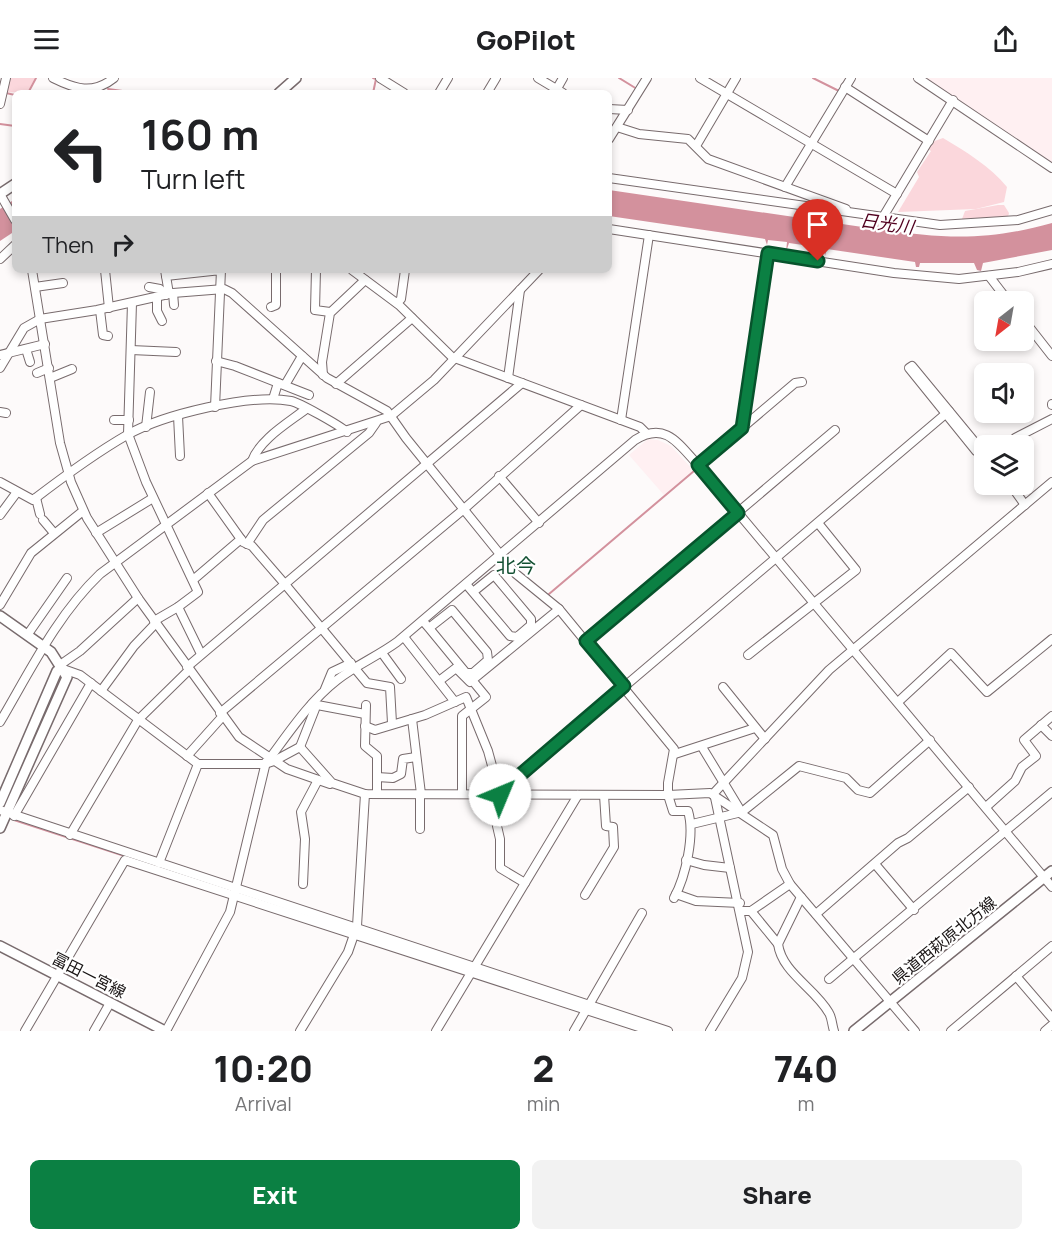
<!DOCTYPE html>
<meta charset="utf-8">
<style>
:root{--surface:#fff;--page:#f2f2f2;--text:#202124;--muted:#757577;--accent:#0b8043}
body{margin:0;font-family:Manrope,"Noto Sans JP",sans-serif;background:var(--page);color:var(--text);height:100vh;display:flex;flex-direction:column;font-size:22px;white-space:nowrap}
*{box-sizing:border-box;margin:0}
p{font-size:20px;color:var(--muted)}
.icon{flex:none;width:33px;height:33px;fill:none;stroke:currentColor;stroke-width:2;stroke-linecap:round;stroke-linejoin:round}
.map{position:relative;height:953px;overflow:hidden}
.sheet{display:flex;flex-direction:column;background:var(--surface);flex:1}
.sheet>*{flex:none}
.guide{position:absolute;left:12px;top:12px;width:600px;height:183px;border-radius:9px;box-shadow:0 3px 9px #0003;background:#fff;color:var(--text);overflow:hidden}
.needle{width:39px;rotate:211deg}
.controls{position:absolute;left:974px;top:213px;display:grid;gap:12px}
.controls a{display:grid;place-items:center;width:60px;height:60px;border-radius:9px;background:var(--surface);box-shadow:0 3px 9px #0003;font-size:30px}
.pin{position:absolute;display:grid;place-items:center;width:51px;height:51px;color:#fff;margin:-62px -26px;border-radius:50% 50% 50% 0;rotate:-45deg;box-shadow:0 0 6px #0007}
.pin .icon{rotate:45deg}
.me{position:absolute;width:66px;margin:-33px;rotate:45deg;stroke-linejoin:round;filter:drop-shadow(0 0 4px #0008)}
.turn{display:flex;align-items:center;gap:21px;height:126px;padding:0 30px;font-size:27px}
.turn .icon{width:78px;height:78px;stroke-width:2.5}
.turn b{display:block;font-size:42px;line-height:51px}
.then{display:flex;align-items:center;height:57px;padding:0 30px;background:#0003;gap:12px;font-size:22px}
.eta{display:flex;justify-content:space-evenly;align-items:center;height:102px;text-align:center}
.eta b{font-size:36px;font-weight:800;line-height:42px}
.action{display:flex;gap:12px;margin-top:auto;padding:12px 30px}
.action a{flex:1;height:69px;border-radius:9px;background:var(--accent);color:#fff;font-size:24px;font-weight:800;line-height:69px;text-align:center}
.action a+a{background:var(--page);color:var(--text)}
header{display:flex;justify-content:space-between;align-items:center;height:78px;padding:0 30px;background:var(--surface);font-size:27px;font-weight:800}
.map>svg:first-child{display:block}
</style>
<header><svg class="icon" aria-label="menu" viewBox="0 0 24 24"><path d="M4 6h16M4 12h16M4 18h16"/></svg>GoPilot<svg class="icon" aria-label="share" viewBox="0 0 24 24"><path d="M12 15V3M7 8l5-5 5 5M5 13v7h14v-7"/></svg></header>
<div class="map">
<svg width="1052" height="953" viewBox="0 0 1052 953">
<rect width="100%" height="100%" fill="#fdfafa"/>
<g fill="#fff0f2">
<path d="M924,0h128v86l-21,-16z"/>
<path d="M648,361l10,1 13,6 22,24 -29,25 -35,-40z"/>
</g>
<g fill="#fbd7dc">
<path d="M10,0h25l-8,15 -22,-1z"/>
<path d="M943,60c23,14 47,28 64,49l-3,15 -28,7 -78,3 21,-35 -2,-5 14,-21 -3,-2 4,-7z"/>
<path d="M998,127h6l5,8 -1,4 -46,2 3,-8z"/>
</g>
<g fill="#d3919d">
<path d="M609,112l267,39 2,-6 1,6c66,10 108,12 173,-6v27l-69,13 -2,8 -4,-1 -3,-7h-54l-1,4h-3l-1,-5 -88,-13 -2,7 -1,-8 -35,-5 -3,9 1,-10 -19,-2 -1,5 -2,-6 -156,-23z"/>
<path d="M15,121v32l-15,10v-32z"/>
</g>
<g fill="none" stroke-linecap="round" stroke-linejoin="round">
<g stroke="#d3919d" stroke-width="2">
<path d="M373,0l3,1 -3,14"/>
<path d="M619,0l18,11"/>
<path d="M813,0l26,13"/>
<path d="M108,11l29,4"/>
<path d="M6,15l9,2"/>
<path d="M28,15l8,-15"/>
<path d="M103,15v-3"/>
<path d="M0,46l15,2"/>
<path d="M549,516l145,-123"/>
<path d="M14,742l129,42"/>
</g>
<defs>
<g id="minor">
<path d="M53,0c22,11 40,17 61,0"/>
<path d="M380,0l24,15"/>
<path d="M538,0l25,15"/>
<path d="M700,0l197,116"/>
<path d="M918,0l134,90"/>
<path d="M845,9l84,54"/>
<path d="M555,14l8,-14"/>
<path d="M439,15l9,-15"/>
<path d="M487,15l9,-15"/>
<path d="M0,26l6,-26"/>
<path d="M609,31l19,1"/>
<path d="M617,49l22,7 49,5 20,20 138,50"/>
<path d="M609,61l38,-61"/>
<path d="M696,68l40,-68"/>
<path d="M609,100l331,47 78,-5 34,-10"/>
<path d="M785,109l66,-109"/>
<path d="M0,116l15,26"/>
<path d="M883,139l70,-117"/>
<path d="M609,151l285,44 65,6 59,-7 34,-8"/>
<path d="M0,181l15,-14"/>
<path d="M32,192l28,173 11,39 16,36 51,80 101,139 48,32 43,15"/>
<path d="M105,192l4,38"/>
<path d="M165,192l4,24"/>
<path d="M316,192l-1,40 15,2"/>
<path d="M352,192l47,35 53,52 188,70 6,6"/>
<path d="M166,198l55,-6 -6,137"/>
<path d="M989,198l20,26"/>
<path d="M35,209l28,-4"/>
<path d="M149,209l11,2 6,6"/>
<path d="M173,215l1,12"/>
<path d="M157,219v14l5,10"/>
<path d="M132,225l-4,131 18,48 52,110 -20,15 -24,14"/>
<path d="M397,225l4,-4 4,-29"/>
<path d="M271,229l5,-2v-35"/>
<path d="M100,232l3,25 5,1"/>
<path d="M1023,241l29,37"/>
<path d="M26,271l4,13"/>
<path d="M131,272l45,2"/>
<path d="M0,277l45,-11"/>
<path d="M216,283l19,5 74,29"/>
<path d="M0,290l24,-40 16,-9 57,-9 76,-17 51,-4 8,4 95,85 60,33 19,27 110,136 43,35 115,140 -6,34v12l5,16h15c7,23 -2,65 -14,87"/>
<path d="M37,295l12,-5"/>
<path d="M323,297l-1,-13 8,-49 35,-33"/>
<path d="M50,300l22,-9"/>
<path d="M508,300l12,-88"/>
<path d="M336,306l76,-66"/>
<path d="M285,307l17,-29"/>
<path d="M273,321l5,-16"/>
<path d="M1052,326v1"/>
<path d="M0,334l6,1"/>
<path d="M178,338l2,40"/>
<path d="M114,342h15"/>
<path d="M621,342l28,-185"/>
<path d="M146,349l4,-35"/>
<path d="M742,350l53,-45 7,-1"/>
<path d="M1015,360l37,-19"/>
<path d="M970,365l3,-3 -61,-74 -3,2 67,83 8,3"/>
<path d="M252,383c8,-22 36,-38 54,-52"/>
<path d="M698,387l44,-37 25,-175"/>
<path d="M499,398l40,47"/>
<path d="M0,404l33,18c30,-23 61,-46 94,-65 35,-20 124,-42 164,-34 9,2 48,24 56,31"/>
<path d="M1010,406l15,21"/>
<path d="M208,415l35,49 9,4 32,37 83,100 23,4 2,36"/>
<path d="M36,420l4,16"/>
<path d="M0,437l17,-23"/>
<path d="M43,442l11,13"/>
<path d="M96,455l57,-35"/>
<path d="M247,466l16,-24 106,-87 7,-10"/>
<path d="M193,502l48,-41"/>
<path d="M466,506l44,52 7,1 14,-12v-6l-37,-44 -21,17"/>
<path d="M0,527l31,-52 52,-42"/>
<path d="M178,529l23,47"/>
<path d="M423,543l6,7 37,45h7l15,-13 -1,-8 -35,-42 -23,18"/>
<path d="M28,556l39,-56"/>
<path d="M404,559l51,65"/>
<path d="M586,563l249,-211"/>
<path d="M382,575l19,26"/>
<path d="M748,577l108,-85 -38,-47"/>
<path d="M60,587l20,-14 58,-53"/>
<path d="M187,589l335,-284"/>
<path d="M63,591l17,6 118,89h67l9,-3 26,-14 15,-38 -3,-5 53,10"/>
<path d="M439,603l17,-13 14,14 89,-73"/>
<path d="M723,609l42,52"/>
<path d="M325,611l7,-17 19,-9"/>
<path d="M101,613l33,-45 22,-23"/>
<path d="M898,624l53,-49 36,39 65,-53"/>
<path d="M366,627l-1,41 12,10v37"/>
<path d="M220,635l244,-204 117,-104"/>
<path d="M412,641l9,75"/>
<path d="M0,644c30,-51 57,-107 100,-148l152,-113 139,-45 43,-36 105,-110"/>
<path d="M1041,647l11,11"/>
<path d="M365,648l10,4 50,-15 41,-18 22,54 12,44 -3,31 3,13v29l25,15"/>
<path d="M300,669l32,36 33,11 303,1 42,-2 63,42 9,34 8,15 125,147"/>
<path d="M702,669l37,61"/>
<path d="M675,676l80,-26"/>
<path d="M187,678l35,-39"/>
<path d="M270,680c20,-27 40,-57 67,-78 19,-15 41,-24 60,-38l238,-202c30,-19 43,3 63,25l354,422"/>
<path d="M377,699l16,1 8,-4 2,-15 13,-2"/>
<path d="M499,715l450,-382"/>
<path d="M420,716v35"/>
<path d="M462,716v-78l24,-19 -14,-17"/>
<path d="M986,729l29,-26 7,-14 14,-11 -12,-16 28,-24"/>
<path d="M0,732l668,221"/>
<path d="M14,738l77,-133"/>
<path d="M692,746l50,-12 57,-46 47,12 12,12 12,3 60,-53"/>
<path d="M70,757l68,-115 51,-50"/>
<path d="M686,782l18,5 26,3"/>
<path d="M159,785l39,-99"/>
<path d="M875,786l39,46"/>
<path d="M303,806l2,-45 -4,-27 17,-32"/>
<path d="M676,816l20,7 44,2"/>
<path d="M585,817l29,-48 -1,-20 -7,-1 -2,-31"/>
<path d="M801,819l-23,47c4,29 37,44 51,69 3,5 3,12 5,18"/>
<path d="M741,833h10l39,-27"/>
<path d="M751,833l27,33"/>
<path d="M816,836l82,-71 10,-5 61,-51"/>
<path d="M1016,898l36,42"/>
<path d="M829,901l223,-187"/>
<path d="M25,953l100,-171 526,171"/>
<path d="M94,953l16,-28"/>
<path d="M166,953l64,-119 36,-150"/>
<path d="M300,953l48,-79 9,-26 8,-132"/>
<path d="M436,953l142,-236"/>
<path d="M574,953l68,-118"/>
<path d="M710,953l32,-53 6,-26 -34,-159 115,-123 223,-188"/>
<path d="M951,953l101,-85"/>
<path d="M1045,953l7,-6"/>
</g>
<g id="major">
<path d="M279,15l17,-15"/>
<path d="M0,116l15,-10"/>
<path d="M0,538l51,36 16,25 -67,151"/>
<path d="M0,725l57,-132 6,-2"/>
<path d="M0,868l165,85"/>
<path d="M854,953l198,-160"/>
</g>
</defs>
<use href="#minor" stroke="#786b6d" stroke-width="10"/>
<use href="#major" stroke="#786b6d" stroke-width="12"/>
<use href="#minor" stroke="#fff" stroke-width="8"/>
<use href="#major" stroke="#fff" stroke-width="9"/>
</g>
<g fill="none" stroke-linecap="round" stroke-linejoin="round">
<defs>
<path id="route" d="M500,717l-1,-2 125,-107 -38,-45 152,-128 -40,-48 44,-37 26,-175 50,8"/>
</defs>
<use href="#route" stroke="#07532c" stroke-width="15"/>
<use href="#route" stroke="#0b8043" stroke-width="10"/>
</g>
<g text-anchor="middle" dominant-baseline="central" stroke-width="4.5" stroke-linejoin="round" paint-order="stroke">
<g font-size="16" fill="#171212" stroke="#fff">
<text transform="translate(944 862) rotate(-39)">県道西萩原北方線</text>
<text transform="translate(89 897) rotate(27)">冨田一宮線</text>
</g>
<g font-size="18" font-style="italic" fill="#51011f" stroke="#fff">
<text transform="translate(887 145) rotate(8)">日光川</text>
</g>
<g font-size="20" fill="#145133" stroke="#fff">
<text x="516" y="487">北今</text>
</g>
</g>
</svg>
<div class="controls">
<a><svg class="needle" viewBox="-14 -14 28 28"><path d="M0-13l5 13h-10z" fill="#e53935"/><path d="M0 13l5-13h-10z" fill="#757577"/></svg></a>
<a><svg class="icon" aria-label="sound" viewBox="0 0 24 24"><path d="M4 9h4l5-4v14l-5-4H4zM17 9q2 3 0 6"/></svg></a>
<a><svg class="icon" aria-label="layers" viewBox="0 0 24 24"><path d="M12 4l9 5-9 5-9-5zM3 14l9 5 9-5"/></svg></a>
</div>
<div class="pin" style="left:818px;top:183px;background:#d93025"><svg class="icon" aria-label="arrive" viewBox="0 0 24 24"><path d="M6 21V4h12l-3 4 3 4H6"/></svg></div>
<svg class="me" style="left:500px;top:717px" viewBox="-20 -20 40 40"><circle r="19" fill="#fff"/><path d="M0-13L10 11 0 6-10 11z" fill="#0b8043"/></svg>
<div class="guide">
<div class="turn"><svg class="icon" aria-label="left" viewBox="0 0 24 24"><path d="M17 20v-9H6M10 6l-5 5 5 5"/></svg><div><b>160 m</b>Turn left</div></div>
<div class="then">Then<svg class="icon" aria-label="right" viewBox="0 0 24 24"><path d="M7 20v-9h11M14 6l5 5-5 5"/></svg></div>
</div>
</div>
<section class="sheet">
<div class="eta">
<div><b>10:20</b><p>Arrival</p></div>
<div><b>2</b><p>min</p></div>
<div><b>740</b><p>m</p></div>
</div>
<div class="action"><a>Exit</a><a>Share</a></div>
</section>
